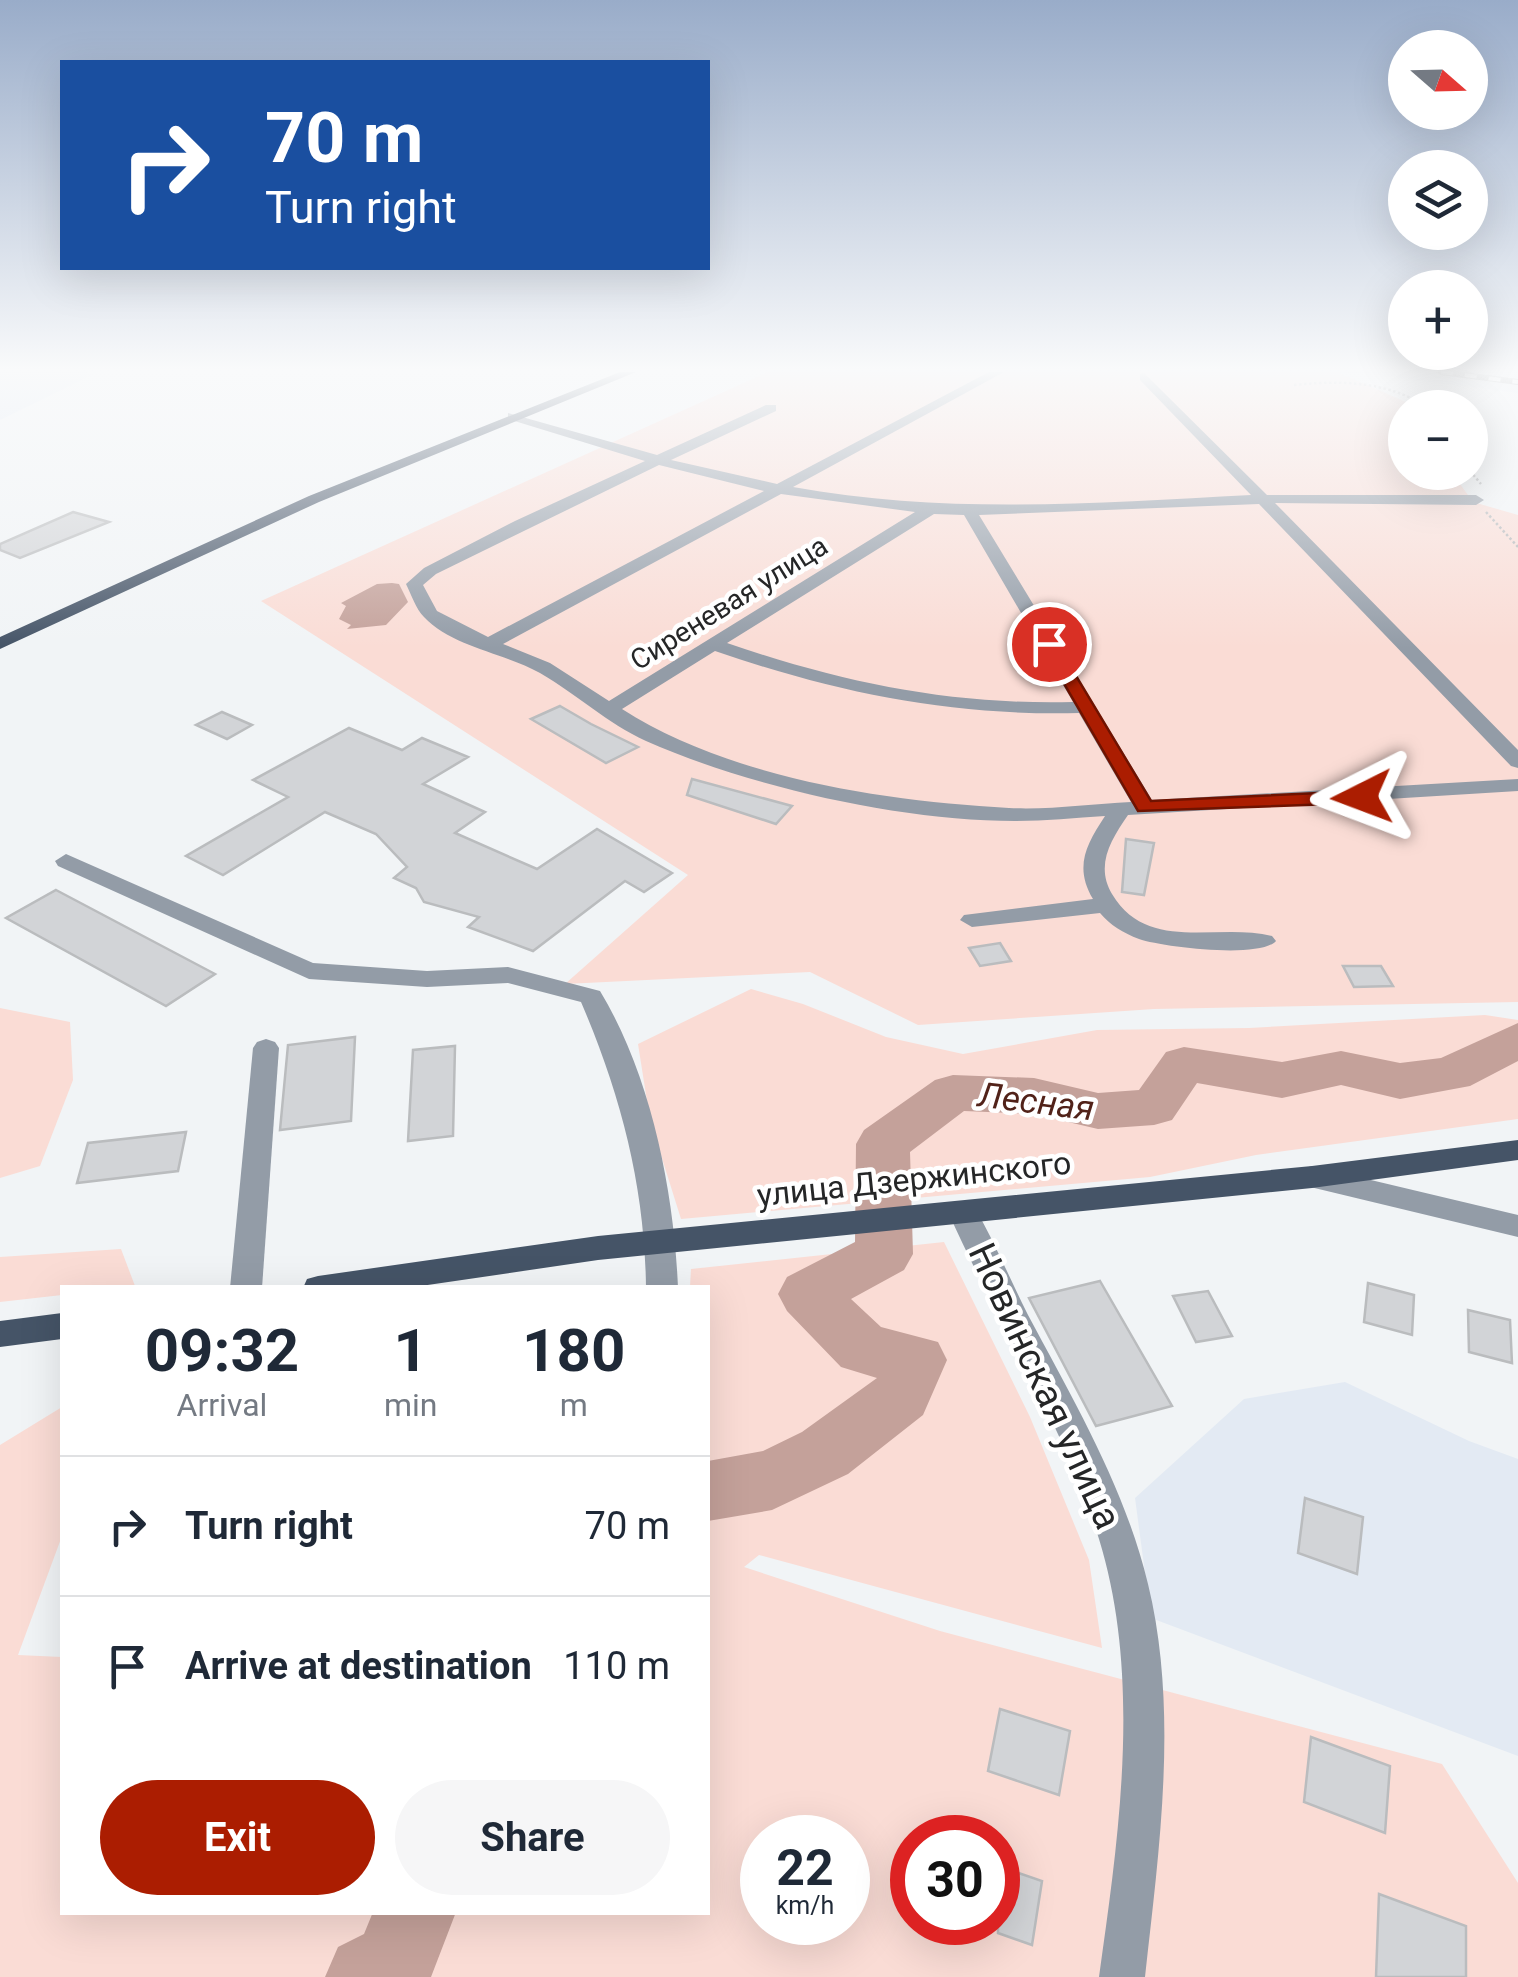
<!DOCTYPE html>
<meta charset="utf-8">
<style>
:root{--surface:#fff;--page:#f6f6f7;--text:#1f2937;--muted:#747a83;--line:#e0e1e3;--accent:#ab1d01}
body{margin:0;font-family:Roboto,sans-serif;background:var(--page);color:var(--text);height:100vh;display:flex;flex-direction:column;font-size:38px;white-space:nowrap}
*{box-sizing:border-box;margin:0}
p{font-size:32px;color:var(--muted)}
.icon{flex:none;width:55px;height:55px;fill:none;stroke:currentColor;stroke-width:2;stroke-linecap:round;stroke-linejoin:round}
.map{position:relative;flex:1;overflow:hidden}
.side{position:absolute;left:60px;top:1285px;width:650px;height:630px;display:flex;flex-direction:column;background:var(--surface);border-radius:0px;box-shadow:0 10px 40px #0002}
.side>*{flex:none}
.top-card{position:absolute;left:60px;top:60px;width:650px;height:210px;border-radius:0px;box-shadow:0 10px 40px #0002;background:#1a4fa0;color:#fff;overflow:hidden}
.needle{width:65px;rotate:110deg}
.controls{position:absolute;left:1388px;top:30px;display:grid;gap:20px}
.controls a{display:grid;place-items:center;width:100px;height:100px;border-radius:50%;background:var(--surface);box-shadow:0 10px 40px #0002;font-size:50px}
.speed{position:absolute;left:740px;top:1815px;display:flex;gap:20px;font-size:50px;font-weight:700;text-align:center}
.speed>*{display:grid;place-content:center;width:130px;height:130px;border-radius:50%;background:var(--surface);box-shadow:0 10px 40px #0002;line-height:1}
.speed small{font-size:25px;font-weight:400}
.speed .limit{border:15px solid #d22;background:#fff;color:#111}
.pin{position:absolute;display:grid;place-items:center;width:85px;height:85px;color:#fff;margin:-42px;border:5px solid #fff;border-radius:50%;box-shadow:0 2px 10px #0007}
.me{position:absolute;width:110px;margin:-55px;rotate:267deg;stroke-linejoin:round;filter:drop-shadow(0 0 8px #0008)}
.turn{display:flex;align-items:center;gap:35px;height:210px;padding:0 40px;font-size:45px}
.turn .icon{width:130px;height:130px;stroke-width:2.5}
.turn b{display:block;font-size:70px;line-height:85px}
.eta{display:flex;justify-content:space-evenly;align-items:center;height:170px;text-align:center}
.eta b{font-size:60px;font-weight:700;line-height:70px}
.action{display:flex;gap:20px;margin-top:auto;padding:20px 40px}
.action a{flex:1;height:115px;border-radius:60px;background:var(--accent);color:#fff;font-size:40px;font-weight:700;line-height:115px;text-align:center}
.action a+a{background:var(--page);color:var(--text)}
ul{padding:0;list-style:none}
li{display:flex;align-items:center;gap:30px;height:140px;padding:0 40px;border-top:2px solid var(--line)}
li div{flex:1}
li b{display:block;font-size:38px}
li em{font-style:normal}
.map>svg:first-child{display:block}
</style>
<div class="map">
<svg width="1518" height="1977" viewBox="0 0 1518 1977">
<rect width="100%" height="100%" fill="#f1f4f6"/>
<g fill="#e3eaf3">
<path d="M0,372h86l8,2 -94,46z"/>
<path d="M1332,372h186v21l-141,-18z"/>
<path d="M1345,1382l124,59 49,18v297l-367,-138 -16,-120 109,-99z"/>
</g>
<g fill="#fadcd5" fill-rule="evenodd">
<path d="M768,372h569l69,30 3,5 -4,1v64l47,1 21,29 45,13v487l-364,7 -236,16 -108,-53 -245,12 123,-109 -427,-274z"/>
<path d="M751,989l52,15 83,33 77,17 134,-24 152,-2 236,-13 33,5v99l-262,36 -106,22 -469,42 -31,-99 -12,-76z"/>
<path d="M0,1008l70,14 3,58 -33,86 -40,12z"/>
<path d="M944,1242l86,175 59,143 13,88 -343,-93 -15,12 196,64 502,133 76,119v94h-1117l45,-64 262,-1v-624l-18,-1 1,-18zM762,1838h86v84h-86zM912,1838h86v84h-86z"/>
<path d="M121,1249l14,37 -73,2v7l-62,7v-45z"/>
<path d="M62,1407v129l-44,119 44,2v255l367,1 -44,64h-385v-532z"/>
</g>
<path fill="#c4a19a" d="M392,583l7,1 9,18 -22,23 -39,4 4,-4 -12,-6 7,-13 -5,-3 36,-19z"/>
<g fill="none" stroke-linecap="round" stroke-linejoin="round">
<g fill="#c4a19a" fill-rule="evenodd">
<path d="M1518,1023v38l-48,25 -70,13 -59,-14 -59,13 -85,-15 -25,37 -18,5 -56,4 -64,-15 -70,-3 -54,41 3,102 -9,16 -53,29 30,28 57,15 9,18 -24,55 -75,59 -76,36 -64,11v-60l55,-10 39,-19 75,-54 -36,-11 -54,-56 -9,-17 9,-17 68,-35 1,-98 8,-14 71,-50 18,-5 81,3 64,15 41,-3 27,-38 18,-5 98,15 59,-11 59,12 41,-5z"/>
<path d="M373,1912h83l-25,65h-106l13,-30 26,-13z"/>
</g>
</g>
<g fill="#d2d4d7" stroke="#babcbe" stroke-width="2.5">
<path d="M73,512l36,10 -89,36 -20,-8v-6z"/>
<path d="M560,706l31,18 47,23 -32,16 -75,-44z"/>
<path d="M222,712l30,13 -25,14 -31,-14z"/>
<path d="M349,728l53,22 20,-12 46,19 -45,27 62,28 -30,21 82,36 60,-40 75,44 -28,19 -19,-11 -92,70 -65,-24 11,-10 -55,-15 -8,-14 -22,-10 13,-11 -31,-33 -51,-22 -102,63 -37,-19 102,-59 -35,-17z"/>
<path d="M692,779l100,27 -16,18 -89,-29z"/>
<path d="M1126,839l28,4 -10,52 -22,-3z"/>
<path d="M56,890l159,84 -49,32 -160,-88z"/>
<path d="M1000,943l11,18 -31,5 -11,-18z"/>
<path d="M1343,966h38l12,20 -39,1z"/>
<path d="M355,1037l-4,84 -71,9 8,-85z"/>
<path d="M455,1046l-2,90 -45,5 5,-91z"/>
<path d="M186,1132l-8,39 -101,12 11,-40z"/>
<path d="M1100,1281l72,125 -76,20 -67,-128z"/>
<path d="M1368,1283l46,12 -2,40 -48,-13z"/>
<path d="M1208,1291l24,45 -36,6 -23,-46z"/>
<path d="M1468,1310l42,10 2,43 -43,-11z"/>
<path d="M1305,1498l58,19 -6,57 -59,-21z"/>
<path d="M1000,1709l70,22 -11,64 -71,-24z"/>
<path d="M1311,1737l79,29 -5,67 -81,-31z"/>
<path d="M998,1866l44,15 -10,64 -34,-12z"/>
<path d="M1379,1894l87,32v51h-90z"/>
</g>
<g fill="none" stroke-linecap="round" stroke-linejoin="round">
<g stroke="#b2b4b6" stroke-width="2.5" stroke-dasharray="2.5 2.5" stroke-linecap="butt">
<path d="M1294,385c48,-5 93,-4 135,23"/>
<path d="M1470,471l11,13"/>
<path d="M1486,512l32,35"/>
</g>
<g fill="#939ca7" fill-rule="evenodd">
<path d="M989,372h15l-211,115c153,28 303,16 458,8l-111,-115v-6l4,-1 123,122h209l8,5 -8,5 -201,-2 243,247v18l-7,-2 -252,-262 -280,11 173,285 366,-21v12l-390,24c-17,25 -33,50 -16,79 36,60 105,28 160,42l4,5c-16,18 -114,6 -137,-2 -16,-6 -29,-14 -39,-26l-128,14 -12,-7 4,-5 129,-16c-19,-32 -7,-54 12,-83 -30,2 -60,5 -90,5 -114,0 -265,-34 -369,-80 -39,-18 -68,-46 -106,-68 -35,-20 -88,-26 -116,-56 -8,-8 -13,-23 -18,-33l18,-16 91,-47 130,-60 -137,-42v-6l149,42 109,-50h10v6l-105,49 106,24zM659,465l105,26 -276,146 -51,-26 -14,-26 13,-11zM781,494l134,18 -306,189 -59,-38 -47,-19zM934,514l30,1 109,187c-123,3 -230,-19 -346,-59zM715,651c122,42 234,65 364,62l52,89c-40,2 -82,8 -122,6 -126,-7 -279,-30 -387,-99z"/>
<path d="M66,854l247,109 114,8 81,-4 92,24c51,84 74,200 78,297h-32c-1,-101 -25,-193 -65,-286l-73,-19 -81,4 -118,-8 -251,-113 -3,-5z"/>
<path d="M266,1039l9,3 4,6 -17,240h-32l23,-240 4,-6z"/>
<path d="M1312,1166l206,49v22l-216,-52 -4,-8 4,-8z"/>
<path d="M964,1203l10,3c20,35 36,73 54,109 46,86 97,173 120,269 31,127 11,266 -3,393h-46c20,-143 43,-298 0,-438 -35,-114 -102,-217 -150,-325l5,-8z"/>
</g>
<g fill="#455467" fill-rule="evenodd">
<path d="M620,372h16l-317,130 -319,147v-12l309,-141z"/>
<path d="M1518,1140v20l-206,28 -714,72 -191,28h-104l4,-9 11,-3 280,-40 714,-70z"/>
<path d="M62,1313v26l-62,8v-26z"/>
</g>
<defs>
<path id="rail" d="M1441,372l77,10"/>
</defs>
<use href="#rail" stroke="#626465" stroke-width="6"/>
<use href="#rail" stroke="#fff" stroke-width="4" stroke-dasharray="12" stroke-linecap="butt"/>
</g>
<linearGradient id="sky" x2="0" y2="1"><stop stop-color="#99acc9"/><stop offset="0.57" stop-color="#f9fafb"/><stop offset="1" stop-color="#f9fafb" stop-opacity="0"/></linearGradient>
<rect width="1518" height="648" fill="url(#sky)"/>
<path fill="#ab1d01" stroke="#6f1301" stroke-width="2.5" d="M1043,641l14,3 94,157 211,-10 9,6 -9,6 -224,8 -97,-167z"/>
<g text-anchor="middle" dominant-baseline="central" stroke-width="9" stroke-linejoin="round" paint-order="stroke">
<g font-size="28" fill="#252627" stroke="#fff">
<text transform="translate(729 603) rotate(-32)">Сиреневая улица</text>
</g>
<g font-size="32" fill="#252627" stroke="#fff">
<text transform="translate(914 1179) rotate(-6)">улица Дзержинского</text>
</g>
<g font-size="35" font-style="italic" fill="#512219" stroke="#fff">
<text transform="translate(1036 1102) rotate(7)">Лесная</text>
</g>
<g font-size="38" fill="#252627" stroke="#fff">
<text transform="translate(1045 1386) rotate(65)">Новинская улица</text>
</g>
</g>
</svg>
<div class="controls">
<a><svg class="needle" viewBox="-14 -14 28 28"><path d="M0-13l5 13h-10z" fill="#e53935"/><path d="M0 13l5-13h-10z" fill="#747a83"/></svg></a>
<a><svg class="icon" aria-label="layers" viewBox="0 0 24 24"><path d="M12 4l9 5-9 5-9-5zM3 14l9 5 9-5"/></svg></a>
<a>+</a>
<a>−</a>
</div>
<div class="speed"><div>22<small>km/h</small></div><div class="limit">30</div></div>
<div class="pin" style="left:1049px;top:644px;background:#d93025"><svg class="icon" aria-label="arrive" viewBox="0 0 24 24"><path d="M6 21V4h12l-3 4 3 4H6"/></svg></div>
<svg class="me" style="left:1362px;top:797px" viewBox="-20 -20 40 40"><path d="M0-17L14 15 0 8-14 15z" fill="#ab1d01" stroke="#fff" stroke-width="4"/></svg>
<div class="top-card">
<div class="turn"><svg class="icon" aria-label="right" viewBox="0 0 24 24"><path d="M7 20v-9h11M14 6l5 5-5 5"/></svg><div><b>70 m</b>Turn right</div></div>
</div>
<section class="side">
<div class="eta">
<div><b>09:32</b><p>Arrival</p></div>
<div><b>1</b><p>min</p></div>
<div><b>180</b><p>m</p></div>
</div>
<ul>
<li><svg class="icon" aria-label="right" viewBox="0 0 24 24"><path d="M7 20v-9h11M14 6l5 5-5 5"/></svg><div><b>Turn right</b></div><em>70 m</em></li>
<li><svg class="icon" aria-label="arrive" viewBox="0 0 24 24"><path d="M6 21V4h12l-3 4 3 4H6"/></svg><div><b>Arrive at destination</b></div><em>110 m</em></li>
</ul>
<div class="action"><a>Exit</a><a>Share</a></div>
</section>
</div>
